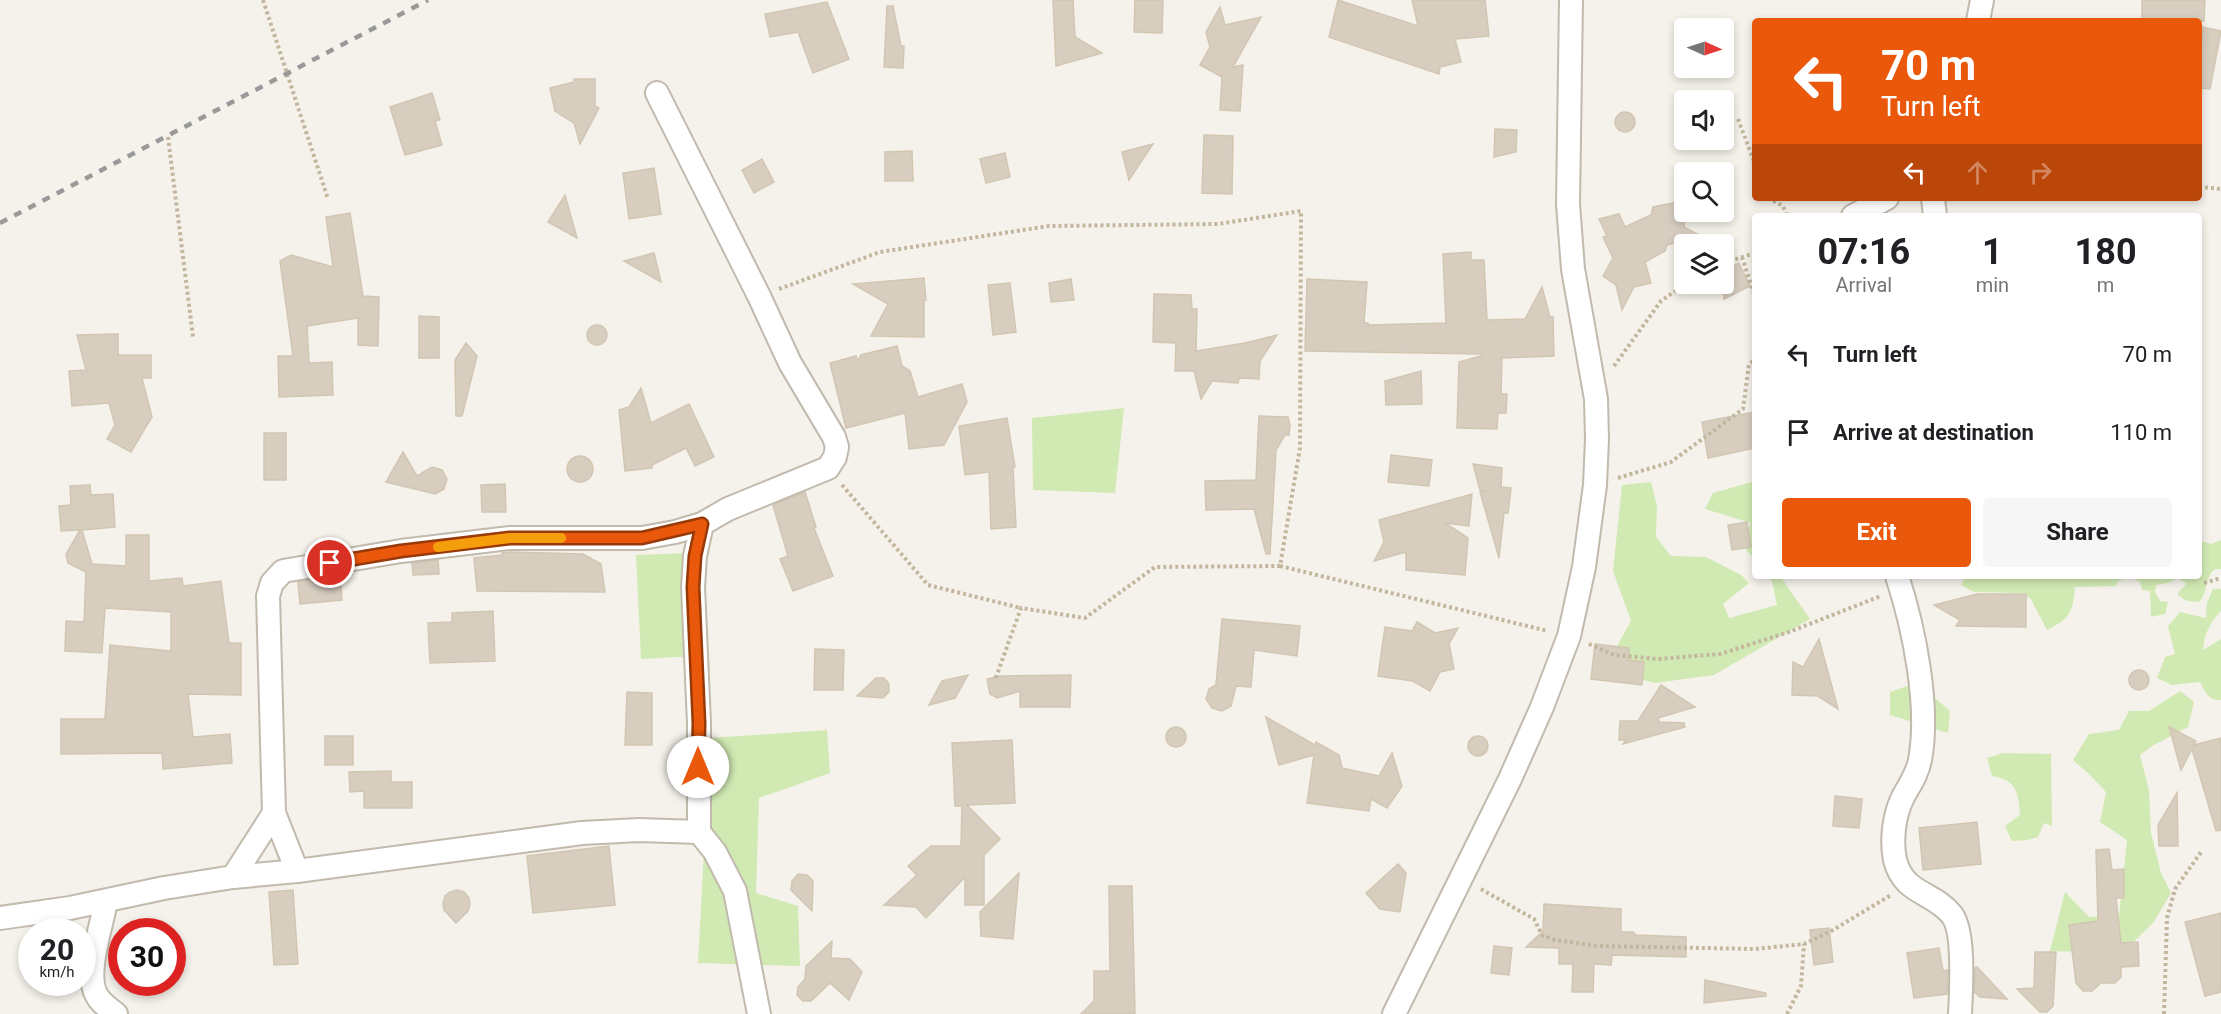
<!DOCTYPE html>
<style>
:root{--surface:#fff;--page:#f6f6f6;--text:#202124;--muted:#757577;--accent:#ea580c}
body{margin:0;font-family:Roboto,sans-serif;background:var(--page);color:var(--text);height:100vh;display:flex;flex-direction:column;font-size:22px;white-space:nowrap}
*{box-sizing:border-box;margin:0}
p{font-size:20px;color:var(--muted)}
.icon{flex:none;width:33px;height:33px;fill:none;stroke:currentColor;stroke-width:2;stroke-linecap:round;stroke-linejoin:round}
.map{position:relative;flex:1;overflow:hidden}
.sheet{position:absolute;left:1752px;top:213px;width:450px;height:366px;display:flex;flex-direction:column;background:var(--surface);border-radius:6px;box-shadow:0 3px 9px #0003}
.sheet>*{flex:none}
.hud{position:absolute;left:1752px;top:18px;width:450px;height:183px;border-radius:6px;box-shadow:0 3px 9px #0003;background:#ea580c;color:#fff;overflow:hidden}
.needle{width:39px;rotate:93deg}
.buttons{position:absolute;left:1674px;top:18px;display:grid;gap:12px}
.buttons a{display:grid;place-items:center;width:60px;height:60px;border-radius:6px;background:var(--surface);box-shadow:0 3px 9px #0003;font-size:30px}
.speed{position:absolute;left:18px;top:918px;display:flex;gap:12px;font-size:30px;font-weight:700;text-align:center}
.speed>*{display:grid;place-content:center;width:78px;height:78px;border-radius:50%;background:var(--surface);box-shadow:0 3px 9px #0003;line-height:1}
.speed small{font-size:15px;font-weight:400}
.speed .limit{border:9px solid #d22;background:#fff;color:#111}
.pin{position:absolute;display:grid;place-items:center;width:51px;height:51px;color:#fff;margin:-26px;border:3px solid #fff;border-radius:50%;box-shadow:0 2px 6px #0007}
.me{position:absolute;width:66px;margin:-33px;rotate:0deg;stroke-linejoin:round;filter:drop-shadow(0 0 4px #0008)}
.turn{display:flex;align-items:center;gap:21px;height:126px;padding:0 30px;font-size:27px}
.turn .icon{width:78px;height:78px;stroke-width:2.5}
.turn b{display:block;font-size:42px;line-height:51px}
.lanes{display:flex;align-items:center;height:57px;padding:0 30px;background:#0003;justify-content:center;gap:30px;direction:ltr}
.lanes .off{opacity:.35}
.eta{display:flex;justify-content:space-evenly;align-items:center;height:102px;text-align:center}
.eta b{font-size:36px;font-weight:700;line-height:42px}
.primary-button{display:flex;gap:12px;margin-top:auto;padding:12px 30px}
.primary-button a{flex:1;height:69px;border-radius:6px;background:var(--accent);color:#fff;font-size:24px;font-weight:700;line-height:69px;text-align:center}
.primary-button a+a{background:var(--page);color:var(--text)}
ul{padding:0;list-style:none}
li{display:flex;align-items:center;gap:18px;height:78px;padding:0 30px}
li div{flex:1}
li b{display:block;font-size:22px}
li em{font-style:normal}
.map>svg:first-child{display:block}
</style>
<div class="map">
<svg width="2221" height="1014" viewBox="0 0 2221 1014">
<rect width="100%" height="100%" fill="#f5f2eb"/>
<g fill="#d1eab3">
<path d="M1124,408l-9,85 -82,-3 -1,-72z"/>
<path d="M1755,481v79l-14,-16 10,-21 -46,-14 8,-16z"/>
<path d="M1651,482l6,24 -1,31 15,19 35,1 35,18 8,8 -26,21 6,14 48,-13 -5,-24 -4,-5h12l30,43 -96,56 -59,8 -52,-12 28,-50 -18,-50 9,-86z"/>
<path d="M2199,540l12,4 10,-4v29h-6c-11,9 -6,23 -16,33l-12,-1 -9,-6v-3l9,-8 -9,-6 -10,5 -12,2 -1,7 5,9 8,1 -3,12 -14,3 -1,-26 -8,-1 -2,-8 -10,-5 -12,4 -2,5 -41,1c-2,25 -5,32 -28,43l-16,-31 -10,-6 -47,-1 -13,-7 5,-9h233z"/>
<path d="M690,553l6,103 -55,3 -5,-104z"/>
<path d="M2213,589h8v22c-11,11 -17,23 -18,39l18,-11v61c-13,1 -16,-9 -21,-18l-28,3 -15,-7 8,-21 10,-3 -7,-28 12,-14 26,6 1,-15z"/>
<path d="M1907,686l21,6 22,19 -2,22 -58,-18v-23z"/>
<path d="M2180,691l14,11 -6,25 -36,19 -12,9 9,35 2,43 10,40 10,20 -18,30 -31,30 -72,-2 15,-59 24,25 30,-2 8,-75 -27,-18 6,-30 -16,-17 -17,-15 16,-26 30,-4 10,-19h20z"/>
<path d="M827,730l3,43 -71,25 -3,95 42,13 2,60 -102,-3 12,-225z"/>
<path d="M2003,753l48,1 1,72 -8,-3 -6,14 -11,3 -15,1 -7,-15 15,-11c-1,-23 -4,-35 -28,-39l-5,-18z"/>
</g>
<g fill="#d7cec0" stroke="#d2c6b3" stroke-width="1.5">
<path d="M1053,0h20l2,37 27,16 -46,13z"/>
<path d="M1135,0h28l-1,33 -28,-1z"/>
<path d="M1338,0l80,26 -6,-26h73l4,36 -34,3 6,23 -21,5 -1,7 -110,-37z"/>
<path d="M2142,0h63l-1,21h-62z"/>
<path d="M827,2l22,57 -36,14 -15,-41 -28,5 -5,-23z"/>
<path d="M887,6h6l8,40h3l-1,22 -19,-1z"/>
<path d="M1220,7l5,18 36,-8 -28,50 10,-2 -3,46 -20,-1 2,-33 -22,-12 10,-18 -4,-15z"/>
<path d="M2202,27l19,4 -11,58 -10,-1z"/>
<path d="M574,79h21v27l4,2 -19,36 -6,-21 -19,-12 -5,-23 24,-6z"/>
<path d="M432,93l8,27 -5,1 7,24 -37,10 -15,-48z"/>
<circle cx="1625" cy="122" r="10"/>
<path d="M1495,129l22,1 -1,22 -22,5z"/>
<path d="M1204,135l29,1 -1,58 -30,-1z"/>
<path d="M1153,144l-24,36 -7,-28z"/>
<path d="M912,151l1,30h-28v-29z"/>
<path d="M1005,153l5,24 -24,6 -6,-24z"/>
<path d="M762,159l12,23 -20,11 -12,-23z"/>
<path d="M654,168l7,46 -32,5 -6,-46z"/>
<path d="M565,195l12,43 -29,-16z"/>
<path d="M1684,201v26l17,9 -34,9 -2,6 -20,11 6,21 -17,4 -12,23 -6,-25 -13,-9 10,-18 -10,-21 4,-1 -8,-17 20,-5 6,13 26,-12 2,-8z"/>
<path d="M350,213l13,83 16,1 -1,49 -20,-1v-27l-51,8 2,37 23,-1 1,33 -54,2 -1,-41h15l-13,-95 11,-6 42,12 -7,-50z"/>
<path d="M1471,252v8h13l3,60 38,-1 17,-32 8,30h3l1,39 -52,2 -1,36h6l-1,19h-8l-1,16 -40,-1 2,-66 22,-6v-2l-176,-3 2,-72 60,3 -3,41h4v2l78,-2 -3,-69z"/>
<path d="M654,253l7,29 -37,-21z"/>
<path d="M1739,263l11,23 -26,13v-29z"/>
<path d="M924,278l2,22h-2v37l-53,-1 17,-32 -35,-20z"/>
<path d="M1071,279l3,21 -23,2 -2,-19z"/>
<path d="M1010,283l6,49 -23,3 -5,-50z"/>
<path d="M1154,294l37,1 1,14h5l-1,42 49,-8 32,-8 -17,26 -1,18 -20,-1 -1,5 -26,-2 -11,18 -7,-28h-19l1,-28 -23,-1z"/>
<path d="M419,316l20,1v41h-20z"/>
<circle cx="597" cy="335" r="10"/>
<path d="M118,334v21h33v23h-9l10,39 -21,35 -24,-13 8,-14 -6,-22 -37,3 -3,-35 17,-1 -9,-35z"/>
<path d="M466,343l11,13 -15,60h-6l-1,-56z"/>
<path d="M897,346l5,20 8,5 8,26 44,-13 5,18 -23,43 -35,4 -4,-36 -59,15 -16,-65 26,-7 2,5 3,-6z"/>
<path d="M1421,371l1,33 -36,1 -1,-24z"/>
<path d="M641,388l10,35 38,-19 25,53 -19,9 -9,-18 -34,17v3l-27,3 -6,-61 10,-3z"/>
<path d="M1755,412v36l-47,10 -6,-36z"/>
<path d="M1259,416l29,1 2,8 -1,10h-4l-9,15 -6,104h-4l-12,-45 -48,1 -1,-29 51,-1z"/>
<path d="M1007,418l8,49h-2l3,60 -25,2 -2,-57 -24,3 -6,-49z"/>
<rect x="264" y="433" width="22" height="47"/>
<path d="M403,452l14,24 15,-9 10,3 5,9 -3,10 -9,5 -49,-12z"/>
<path d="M1391,455l41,5 -3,26 -41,-4z"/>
<circle cx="580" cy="469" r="13"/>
<path d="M1473,464l29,4 -1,19 10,1 -3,25h-4l-5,45 -19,-66 5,-1 -5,-1z"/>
<path d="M505,484l1,28h-24l-1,-27z"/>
<path d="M90,485l1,10 22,-1 2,33 -33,3 10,34 34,2v-31h23v46l33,-3 1,8 38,-5 8,62h12v52l-53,-1 5,43 37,-3 2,29 -69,6 -1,-16 -101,1v-35h44l5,-74 61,6v-39l-66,-4 -3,45 -37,-2 1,-30 18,1 2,-50 -18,-9 -2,-9 14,-24 -19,1 -2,-25 12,-1 -1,-19z"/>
<path d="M805,492l11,35 -2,1 19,48 -40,15 -13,-32 8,-3 -15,-51z"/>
<path d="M1472,494l-3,32 -24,-3 23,15 -3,37 -59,-5v-18l-32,9 10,-19 -5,-22z"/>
<path d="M1747,522l4,25 -19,3 -4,-25z"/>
<path d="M511,552l72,2 18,10 4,28 -128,-1 -3,-33 28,-3v-2z"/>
<path d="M438,560l1,14 -26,1 -1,-12z"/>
<path d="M340,575l2,25 -42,4 -2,-22z"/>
<path d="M1977,594h49v33l-70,-1 4,-6 -26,-15z"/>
<path d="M493,611l2,50 -65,2 -2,-40 24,-1v-9z"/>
<path d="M1222,619l78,7 -3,30 -43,-6 -3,37 -15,-1 -5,20 -9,5 -10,-3 -6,-9 3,-10 7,-4z"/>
<path d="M1417,622l18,11 23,-5 -9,16 5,25 -14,3 -10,19 -17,-10 -35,-5 7,-49 27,4z"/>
<path d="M1819,639l19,70 -20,-13 -26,-1 1,-33 10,5z"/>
<path d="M1595,644l34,4 -1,12 16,2 -2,23 -51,-6z"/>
<path d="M815,649l29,1 -1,40h-29z"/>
<circle cx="2139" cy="680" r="10"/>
<path d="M968,675l-13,23 -26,7 13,-24z"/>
<path d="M1071,675l-1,32h-50v-16l-23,7 -7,-4 -3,-15 14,-3z"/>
<path d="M876,678h8l5,6v8l-6,6 -26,-2z"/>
<path d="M1661,685l34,22 -37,11 1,4 25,1 1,4 -62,17 3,-4h-7l1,-19h18z"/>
<path d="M627,692l25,1v52h-27z"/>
<path d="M1266,717l49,28 1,-3 23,13 3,13 37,8 13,-23 10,33 -15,22 -16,-9 -2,12 -62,-8 7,-48 -35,10z"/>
<circle cx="1176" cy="737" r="10"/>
<path d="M2169,727l27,14 -2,4 27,-7v92l-5,1 -24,-82 -11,21z"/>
<circle cx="1478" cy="746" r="10"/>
<rect x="325" y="736" width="28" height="29"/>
<path d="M1012,740l3,63 -48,2 33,34 -16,16v50h-19v-28l-39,41 -10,-11 -32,-2 33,-30 -9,-9 23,-20h30l1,-40h-7l-3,-63z"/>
<path d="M391,771v11h21v26h-48v-17l-14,1 -1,-20z"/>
<path d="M2177,793l1,53h-19l-1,-21z"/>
<path d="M1835,796l27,3 -3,29 -26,-2z"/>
<path d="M1977,822l4,42 -58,6 -4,-42z"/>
<path d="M609,846l6,59 -82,8 -6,-57z"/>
<path d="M2109,849l3,21 12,-1v29h-8l5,45 17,-1 1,24 -18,1v10l-6,6h-14l-9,8h-9l-7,-8 -7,-58 29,-4 -2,-71z"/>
<path d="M1398,864l8,9 -6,39 -20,-3 -14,-16z"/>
<path d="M1019,873l-6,66 -32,-3 -1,-24z"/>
<path d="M798,874l9,1 6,6 -1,30 -21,-21 1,-9z"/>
<path d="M1109,886h23l3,128h-54l13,-13v-30h16z"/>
<path d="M293,890l5,74 -24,1 -5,-73z"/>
<path d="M457,890l7,2 5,6 1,7 -2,6 -12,12 -12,-13 -1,-7 2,-7 5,-4z"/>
<path d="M1544,904l77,5v23h12l3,3 50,2v20l-74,-2 -1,10 -17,-1 -1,28h-21l1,-28h-14v-16l-33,-1 17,-16z"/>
<path d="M2221,913v79l-16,4 -20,-74z"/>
<path d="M1829,928l4,34 -19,3 -4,-35z"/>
<path d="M832,941l-1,17 19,1 12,13 -13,28 -19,-17 -19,18h-8l-6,-6 1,-8 7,-8 1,-13z"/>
<path d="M1494,946l18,2 -3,27 -18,-2z"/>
<path d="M1939,948l4,23 5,-1 -1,24 -33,4 -7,-45z"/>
<path d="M2035,952h21l-3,54 -6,6h-7l-23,-23 17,-1z"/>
<path d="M1977,967l30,32 -27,-2 -6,-5 1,-24z"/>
<path d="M1705,980l61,13v3l-62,7z"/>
</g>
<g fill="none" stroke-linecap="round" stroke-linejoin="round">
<defs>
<g id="minor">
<path d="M1978,21l4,-21"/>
<path d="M1933,198l2,18"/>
<path d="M1853,216l34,-18"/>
<path d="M702,524l-7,32 -2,31 6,136v109l16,20 20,39 24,123"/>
<path d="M1897,576c17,52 33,130 23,184 -3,15 -10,24 -17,37 -9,18 -12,43 -8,63 9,35 38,31 57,55 13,17 9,77 8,99"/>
<path d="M297,871l-23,-58 -6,-217 4,-13 11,-12 118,-20 109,-13h132l33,-6 27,-8 26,-15 100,-41 7,-11 2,-10 -3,-10 -44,-74 -31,-67 -102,-203"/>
<path d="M233,877l41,-64"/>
<path d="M106,901c-4,24 -21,72 -10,93 4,9 13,14 20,20"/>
<path d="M0,918l70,-10 94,-20 69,-11 64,-6 285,-38 57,-3 60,2"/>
<path d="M1394,1014l116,-235 32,-72 27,-71 15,-69 11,-82 2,-46 -1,-40 -23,-130 -5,-65 3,-204"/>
</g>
</defs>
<use href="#minor" stroke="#c1baad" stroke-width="26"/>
<g stroke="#c3b69e" stroke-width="4" stroke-dasharray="3 3" stroke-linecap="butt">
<path d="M263,0l65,199"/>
<path d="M1738,119l17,45"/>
<path d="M168,137l25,200"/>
<path d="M2199,187l22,2"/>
<path d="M1768,198l15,8 4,10"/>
<path d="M1742,257l13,40"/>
<path d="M1724,263l31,-10"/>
<path d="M779,289l101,-37 169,-26 169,-2 83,-13 -1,237 -20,118 -125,1 -70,51 -64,-10 -26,72"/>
<path d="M1614,366l47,-65 24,-17"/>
<path d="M1618,478l53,-16 72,-53 6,-45 6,-4"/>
<path d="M842,485l86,100 93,23"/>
<path d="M1280,566l268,65"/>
<path d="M2204,583l17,-5"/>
<path d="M1589,644l25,11 45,4 61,-5 69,-22 92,-36"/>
<path d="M1481,889l53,30 8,16 13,5 43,6 157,3 49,-5 29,-14 58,-35"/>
<path d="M1787,1014l14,-28 3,-42"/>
<path d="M2164,1014l3,-96 8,-29 26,-37"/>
</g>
<use href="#minor" stroke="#fff" stroke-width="22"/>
<path stroke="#999" stroke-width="4.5" stroke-dasharray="8 8" stroke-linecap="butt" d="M0,223l428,-223"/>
</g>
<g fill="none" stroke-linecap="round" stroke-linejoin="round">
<defs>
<path id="route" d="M330,563l71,-12 109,-13h132l60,-14 -7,32 -2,31 6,136 -1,44"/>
</defs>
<use href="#route" stroke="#983908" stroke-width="15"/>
<use href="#route" stroke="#ea580c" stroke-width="10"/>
<path stroke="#f59e0b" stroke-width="10" d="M438,547l72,-9h51"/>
</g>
</svg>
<div class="buttons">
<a><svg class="needle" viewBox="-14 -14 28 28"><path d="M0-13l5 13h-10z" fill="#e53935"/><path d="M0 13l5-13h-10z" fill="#757577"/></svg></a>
<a><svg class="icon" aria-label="sound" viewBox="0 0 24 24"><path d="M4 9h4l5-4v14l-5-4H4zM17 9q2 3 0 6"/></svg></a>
<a><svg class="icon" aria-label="search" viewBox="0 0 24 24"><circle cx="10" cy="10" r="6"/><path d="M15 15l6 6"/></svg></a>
<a><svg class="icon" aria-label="layers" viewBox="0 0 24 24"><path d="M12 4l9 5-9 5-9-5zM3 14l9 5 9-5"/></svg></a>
</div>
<div class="speed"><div>20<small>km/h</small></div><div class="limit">30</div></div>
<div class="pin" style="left:330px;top:563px;background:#d93025"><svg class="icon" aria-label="arrive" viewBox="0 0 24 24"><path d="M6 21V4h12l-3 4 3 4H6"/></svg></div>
<svg class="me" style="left:698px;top:767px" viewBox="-20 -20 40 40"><circle r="19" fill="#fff"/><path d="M0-13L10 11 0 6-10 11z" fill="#ea580c"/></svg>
<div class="hud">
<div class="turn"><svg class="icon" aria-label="left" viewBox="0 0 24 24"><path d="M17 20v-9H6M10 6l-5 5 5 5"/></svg><div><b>70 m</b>Turn left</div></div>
<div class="lanes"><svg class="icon" aria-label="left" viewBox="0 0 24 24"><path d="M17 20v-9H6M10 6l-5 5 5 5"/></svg><svg class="icon off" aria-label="ahead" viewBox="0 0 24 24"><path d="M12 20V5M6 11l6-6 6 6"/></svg><svg class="icon off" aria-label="right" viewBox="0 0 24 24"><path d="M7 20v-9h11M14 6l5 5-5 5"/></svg></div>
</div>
<section class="sheet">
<div class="eta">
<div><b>07:16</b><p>Arrival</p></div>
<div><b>1</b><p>min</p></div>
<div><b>180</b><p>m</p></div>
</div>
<ul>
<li><svg class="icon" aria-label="left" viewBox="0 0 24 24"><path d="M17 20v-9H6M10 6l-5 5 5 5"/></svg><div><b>Turn left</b></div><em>70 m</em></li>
<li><svg class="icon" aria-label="arrive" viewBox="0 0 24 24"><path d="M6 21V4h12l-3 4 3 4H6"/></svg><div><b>Arrive at destination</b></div><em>110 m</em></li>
</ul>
<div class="primary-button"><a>Exit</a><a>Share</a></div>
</section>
</div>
